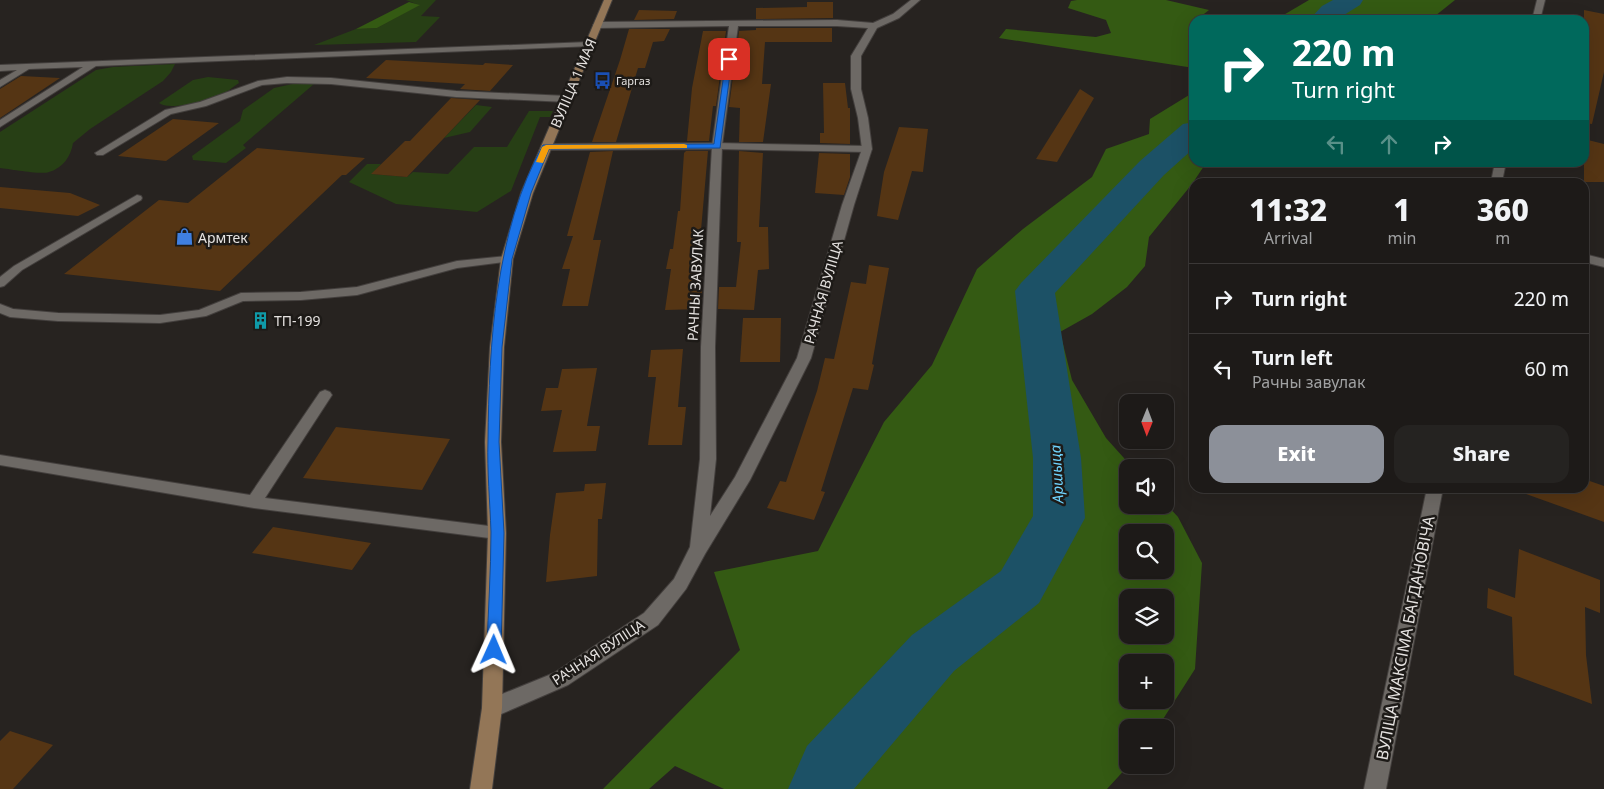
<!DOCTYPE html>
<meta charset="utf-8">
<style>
:root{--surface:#1d1a18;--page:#252321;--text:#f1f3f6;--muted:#a0a1a2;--line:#3b3837;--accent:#8c9099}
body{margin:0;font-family:"Noto Sans",sans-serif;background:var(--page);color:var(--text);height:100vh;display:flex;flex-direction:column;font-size:19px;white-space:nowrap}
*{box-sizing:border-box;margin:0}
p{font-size:16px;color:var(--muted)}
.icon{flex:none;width:28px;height:28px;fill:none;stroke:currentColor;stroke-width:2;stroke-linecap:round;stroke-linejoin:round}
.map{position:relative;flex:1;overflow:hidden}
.panel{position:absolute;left:1189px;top:178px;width:400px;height:315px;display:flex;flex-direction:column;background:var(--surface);border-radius:15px;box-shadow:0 5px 20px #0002,0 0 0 1px var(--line)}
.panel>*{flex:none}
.guide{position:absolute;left:1189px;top:15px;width:400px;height:152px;border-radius:15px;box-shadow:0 5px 20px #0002,0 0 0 1px var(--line);background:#00695c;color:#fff;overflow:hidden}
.needle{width:32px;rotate:181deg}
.buttons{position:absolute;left:1119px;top:394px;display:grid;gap:10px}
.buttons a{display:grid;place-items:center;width:55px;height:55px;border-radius:10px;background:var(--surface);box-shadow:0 5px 20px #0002,0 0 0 1px var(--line);font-size:25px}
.pin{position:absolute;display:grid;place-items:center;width:42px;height:42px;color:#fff;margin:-21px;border-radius:10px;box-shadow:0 2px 8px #0006}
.me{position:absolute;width:55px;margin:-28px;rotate:1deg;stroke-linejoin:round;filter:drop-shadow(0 0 4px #0008)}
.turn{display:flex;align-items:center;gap:18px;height:105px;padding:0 20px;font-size:22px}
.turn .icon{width:65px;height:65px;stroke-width:2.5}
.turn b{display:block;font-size:35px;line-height:42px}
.lanes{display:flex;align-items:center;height:48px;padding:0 20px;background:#0003;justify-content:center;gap:25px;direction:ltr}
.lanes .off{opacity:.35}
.eta{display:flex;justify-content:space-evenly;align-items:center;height:85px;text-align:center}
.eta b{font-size:30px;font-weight:800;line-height:35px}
.button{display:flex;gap:10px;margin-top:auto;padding:10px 20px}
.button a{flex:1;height:58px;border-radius:15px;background:var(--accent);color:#fff;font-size:20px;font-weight:800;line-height:58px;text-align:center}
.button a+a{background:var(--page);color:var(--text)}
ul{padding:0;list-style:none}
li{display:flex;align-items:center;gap:15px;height:70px;padding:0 20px;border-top:1px solid var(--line)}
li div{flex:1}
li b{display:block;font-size:19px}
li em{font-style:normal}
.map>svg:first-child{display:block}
</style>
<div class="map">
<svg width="1604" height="789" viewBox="0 0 1604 789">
<rect width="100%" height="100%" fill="#272320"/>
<g fill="#273f15">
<path d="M406,0h30l-15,16 19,1 -24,25 -102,3 42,-16 21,-1 42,-23z"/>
<path d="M175,64l-4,8 -8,9 -73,48 -17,14c-2,13 -10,25 -24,29 -8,3 -39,-3 -49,-4v-36l96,-62 17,-3z"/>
<path d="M208,77l30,3 1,3c-6,4 -13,10 -20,13 -11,5 -51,15 -60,7l34,-23z"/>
<path d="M297,83l17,1 -71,61 3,3 -20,15 -33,-3 -1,-4 48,-35 3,-11 31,-22z"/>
<path d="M476,105l16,2 -22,25 -26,6z"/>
<path d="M529,111h24l-3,6h-10l-29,74 -34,21 -81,-8 -47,-22 18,-18h14l-9,10 35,3 6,-5 35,2 26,-27h33z"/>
</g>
<g fill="#345a13" fill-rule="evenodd">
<path d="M1077,0h89l43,10 -19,15 4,2v41l-195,-30 7,-9 90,8 15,-4 -5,-13 -38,-12 3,-7z"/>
<path d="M1309,0h146l-25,20h-155z"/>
<path d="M409,2l11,3 -43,23 -21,1z"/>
<path d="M1194,92v70l12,1 -14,21 -43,53 -4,29 -18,21 -35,27 -32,18 12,48 34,58 26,29 -4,1v37h37v-2l13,14 24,46 -7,106 -37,58 -30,1 1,37 -22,24h-383l-49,-23 -26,23h-46l137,-139 -26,-78 104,-21 66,-129 48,-57 45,-96 46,-40 69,-52 14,-28 43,-15 1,-15zM1128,532h37v38h-37zM1128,598h37v37h-37zM1128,662h37v38h-37z"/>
</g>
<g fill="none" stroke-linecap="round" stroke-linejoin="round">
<g fill="#1c5166" fill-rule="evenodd">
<path d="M1333,0h30l-3,5 -24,15h-27l13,-14z"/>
<path d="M1194,122v26l-30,27 -109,118 26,165 4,60 -46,85 -85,68 -100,118h-66l19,-43 105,-111 89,-64 32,-55v-58l-18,-167 6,-8 119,-122 43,-37z"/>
</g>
</g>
<g fill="#553514">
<path d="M807,2h26v16l-77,1v-11l51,-1z"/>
<path d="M639,10l38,1 -3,8 -40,1z"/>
<path d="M1584,10l20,4v58l-12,52 -8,-1z"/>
<path d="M756,28h76v14h-67l-3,42h9l-8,58h-24l1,-34 -11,-1 10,-76 17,-1z"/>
<path d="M629,29h41l-6,12 -11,1 -8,26h-7l-22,74h-24l28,-82z"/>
<path d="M703,31h23l-10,75h-3l-4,35h-22l5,-53z"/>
<path d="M386,60l97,5 2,-2 28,2 -23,26 -30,-2 5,-5 -99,-6z"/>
<path d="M21,76l39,2 -60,40v-29z"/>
<path d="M823,83h22l3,25h2v36l-30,-1v-10h4z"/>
<path d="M1080,89l14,9 -37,64 -21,-3z"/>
<path d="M451,98l29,2 -73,77 -36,-3 34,-33h5z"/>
<path d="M173,119l46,4 -53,38 -48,-5z"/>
<path d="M899,127l29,2 -5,43 -11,-1 -14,49 -21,-4 7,-44z"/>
<path d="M1584,139l20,5v38h-20z"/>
<path d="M257,148l108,10 -19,17h-4l-122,116 -156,-17 95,-74 29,3z"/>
<path d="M613,151l-20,89h8l-13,66h-26l8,-37h-8l11,-33h-6l23,-84z"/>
<path d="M686,151h22l-7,79 -9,56 10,1 -1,22 -36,1 6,-41h-5l4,-20h3l5,-38h2l4,-58z"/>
<path d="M739,151l24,2 -4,74h9l1,42 -11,1 -4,40 -36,-1 1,-22h17l5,-45h-4z"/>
<path d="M819,153l31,1v23l-6,18 -29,-2z"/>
<path d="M0,187l70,6 30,12 -22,11 -78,-8z"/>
<path d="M869,265l20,3 -17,96 2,1 -6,25 -15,-2 -32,103 4,1 -11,28 -47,-12 13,-27 6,1 31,-91 8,-33 9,1 17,-77 15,2z"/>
<path d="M743,318h38l-1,44h-40z"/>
<path d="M683,349l-5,58h8l-4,38h-34l8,-68h-8l3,-27z"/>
<path d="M597,368l-10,58h13l-4,25 -43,1 9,-42 -21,1 5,-23h12l4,-19z"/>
<path d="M336,427l114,12 -28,51 -119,-12z"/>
<path d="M1584,479l20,7v36l-89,-32 1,-2h68z"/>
<path d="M606,483l-4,36h-4l-1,57 -51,6 4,-47 6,-42 28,-2 1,-7z"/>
<path d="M273,527l98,16 -19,27 -100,-17z"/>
<path d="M1519,549l81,31v33l-15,-6 1,48 6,49 -78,-29 -2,-58 -25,-9 1,-20 27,10z"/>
<path d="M10,731l43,14 -40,44h-13v-48z"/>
</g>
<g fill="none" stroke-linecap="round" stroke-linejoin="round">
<defs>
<g id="lane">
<path d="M589,42l4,2 -1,2 -496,20 -96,61v-7l83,-53 -54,2 -29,18v-7l17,-10 -17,1v-6z"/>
<path d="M287,77l44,1 125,13 111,5 5,3 -5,3 -111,-5 -125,-13 -44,-1 -25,2 -56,21 -35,8 -68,41h-6l-2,-2 70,-43 35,-8 58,-21z"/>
<path d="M717,143l150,3 5,3 -5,3 -150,-3 -171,1 -5,-3 5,-3z"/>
<path d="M137,195l4,1 1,2 -1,2 -119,70 -18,16 -4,1v-10l14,-11z"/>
<path d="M507,256l4,1 2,2 -2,2 -54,7 -100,27 -56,5 -58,1 -37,15 -46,7 -102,-2 -48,-4 -10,-4v-9l13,5 45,4 102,2 39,-5 42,-17 60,-1 56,-5 100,-26z"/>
<path d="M325,390l5,2 2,3 -67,103 232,29 6,2 2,4 -2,4 -6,2 -243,-31 -254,-43v-10l250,40 70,-103z"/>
</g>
<g id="street">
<path d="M911,0h9l-21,18 -22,10 -16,28v33l7,29 4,31 -18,56 -43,153 -61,122 -45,74 -19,35 -28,36 -90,60 -76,33 -7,-3 -3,-7 3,-7 69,-28 90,-60 30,-34 16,-32 10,-88 1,-112 11,-201 17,-120 -132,2 -4,-3 4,-3 240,-2 36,3 20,-9zM738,26h99l31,2 -17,28v33l7,29 4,31 -20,56 -45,153 -62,119 -25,39 6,-57 -1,-112 7,-201z"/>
<path d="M1537,0h8l-5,20h-8z"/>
<path d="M1495,162h11l-4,20h-11z"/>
<path d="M1584,254l20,5v8l-20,-5z"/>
<path d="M1427,488h16l-57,301h-22z"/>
</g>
<path id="secondary" d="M604,0h8l-79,193 -20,66 -9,88 -3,95 5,91 -4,175 -10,81h-22l12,-81 6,-175 -3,-91 5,-95 11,-88 20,-66z"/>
</defs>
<use href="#lane" stroke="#433f3d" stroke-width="2"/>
<use href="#street" stroke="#433f3d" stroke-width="2"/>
<use href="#secondary" stroke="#433f3d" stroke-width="2"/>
<use href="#lane" fill="#6d6965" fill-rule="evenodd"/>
<use href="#street" fill="#6d6965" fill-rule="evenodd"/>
<use href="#secondary" fill="#937657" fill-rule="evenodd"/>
</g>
<path fill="#1a73e8" stroke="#114b97" d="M729,57l3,2 -12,89 -171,1 -18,44 -19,66 -10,88 -3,95 5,91 -3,117 -2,4 -5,2 -5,-2 -2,-4c1,-39 4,-79 4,-118 -1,-30 -4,-61 -3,-91 1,-96 7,-210 55,-296l171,-1 12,-85z"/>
<path fill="#f59e0b" d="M684,144l3,1v3l-138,1 -6,14 -7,-1 6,-15 4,-2z"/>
<defs>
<symbol id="bus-bare" viewBox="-9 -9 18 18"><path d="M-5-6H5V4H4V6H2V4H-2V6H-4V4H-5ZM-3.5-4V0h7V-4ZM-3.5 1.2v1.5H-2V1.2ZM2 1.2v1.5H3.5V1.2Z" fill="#1a4fb4" stroke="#1d1a17" stroke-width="2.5" paint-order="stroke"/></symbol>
<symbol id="shop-bare" viewBox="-9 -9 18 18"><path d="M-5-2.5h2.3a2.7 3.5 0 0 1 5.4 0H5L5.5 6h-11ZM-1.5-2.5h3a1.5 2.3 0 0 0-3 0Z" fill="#3f7fe0" stroke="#1d1a17" stroke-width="2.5" paint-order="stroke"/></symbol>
<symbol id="building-bare" viewBox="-9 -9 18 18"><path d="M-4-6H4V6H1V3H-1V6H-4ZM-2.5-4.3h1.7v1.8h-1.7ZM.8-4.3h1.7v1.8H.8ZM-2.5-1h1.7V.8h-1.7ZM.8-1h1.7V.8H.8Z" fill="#0f9aa8" stroke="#1d1a17" stroke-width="2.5" paint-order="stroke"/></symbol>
</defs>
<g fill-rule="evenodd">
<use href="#bus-bare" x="590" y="68" width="25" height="25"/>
<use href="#shop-bare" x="172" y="224" width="25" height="25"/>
<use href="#building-bare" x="248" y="308" width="25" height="25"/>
</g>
<g text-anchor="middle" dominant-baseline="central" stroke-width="5" stroke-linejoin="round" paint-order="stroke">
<g font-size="11" fill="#e5e2e0" stroke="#1d1a17" text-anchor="start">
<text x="616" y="80">Гаргаз</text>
</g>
<g font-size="14" fill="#e5e2e0" stroke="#1d1a17">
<text transform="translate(573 83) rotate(-67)">ВУЛІЦА 1 МАЯ</text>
<text transform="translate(695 285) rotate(-87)">РАЧНЫ ЗАВУЛАК</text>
<text transform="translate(823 292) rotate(-74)">РАЧНАЯ ВУЛІЦА</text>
<text transform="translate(598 652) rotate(-33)">РАЧНАЯ ВУЛІЦА</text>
</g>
<g font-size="14" fill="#e5e2e0" stroke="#1d1a17" text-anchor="start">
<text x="198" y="237">Армтек</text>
<text x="274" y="320">ТП-199</text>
</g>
<g font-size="15" font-style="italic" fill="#6fd3fd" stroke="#1d1a17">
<text transform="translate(1056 474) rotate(-93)">Аршыца</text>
</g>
<g font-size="16" fill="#e5e2e0" stroke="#1d1a17">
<text transform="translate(1405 638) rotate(-79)">ВУЛІЦА МАКСІМА БАГДАНОВІЧА</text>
</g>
</g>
</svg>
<div class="buttons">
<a><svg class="needle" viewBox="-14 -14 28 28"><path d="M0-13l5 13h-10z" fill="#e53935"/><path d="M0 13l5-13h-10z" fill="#a0a1a2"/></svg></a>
<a><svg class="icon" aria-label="sound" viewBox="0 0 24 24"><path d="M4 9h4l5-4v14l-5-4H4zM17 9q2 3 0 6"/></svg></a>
<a><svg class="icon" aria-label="search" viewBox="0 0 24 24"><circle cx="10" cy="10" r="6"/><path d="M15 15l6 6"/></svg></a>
<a><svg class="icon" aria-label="layers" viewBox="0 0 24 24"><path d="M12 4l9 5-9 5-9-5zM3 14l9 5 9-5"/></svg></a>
<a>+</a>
<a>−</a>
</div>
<div class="pin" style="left:729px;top:59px;background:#d93025"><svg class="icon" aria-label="arrive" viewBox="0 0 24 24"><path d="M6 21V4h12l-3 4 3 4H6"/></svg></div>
<svg class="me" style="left:494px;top:650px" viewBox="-20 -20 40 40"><path d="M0-17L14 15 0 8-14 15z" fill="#1a73e8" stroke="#fff" stroke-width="4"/></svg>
<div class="guide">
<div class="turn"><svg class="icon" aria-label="right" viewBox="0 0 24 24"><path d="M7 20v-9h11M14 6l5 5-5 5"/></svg><div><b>220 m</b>Turn right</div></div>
<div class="lanes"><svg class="icon off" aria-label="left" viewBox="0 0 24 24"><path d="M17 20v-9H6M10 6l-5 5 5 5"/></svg><svg class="icon off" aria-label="ahead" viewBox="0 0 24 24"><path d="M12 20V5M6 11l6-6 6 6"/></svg><svg class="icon" aria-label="right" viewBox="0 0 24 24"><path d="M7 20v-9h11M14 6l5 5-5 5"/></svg></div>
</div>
<section class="panel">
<div class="eta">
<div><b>11:32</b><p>Arrival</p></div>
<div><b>1</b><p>min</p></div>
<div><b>360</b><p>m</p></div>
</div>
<ul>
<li><svg class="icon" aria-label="right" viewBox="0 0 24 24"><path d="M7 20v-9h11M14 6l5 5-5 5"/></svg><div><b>Turn right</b></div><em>220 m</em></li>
<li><svg class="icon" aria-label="left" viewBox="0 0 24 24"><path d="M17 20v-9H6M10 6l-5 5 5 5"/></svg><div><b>Turn left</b><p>Рачны завулак</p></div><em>60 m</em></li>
</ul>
<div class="button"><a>Exit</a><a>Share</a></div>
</section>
</div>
